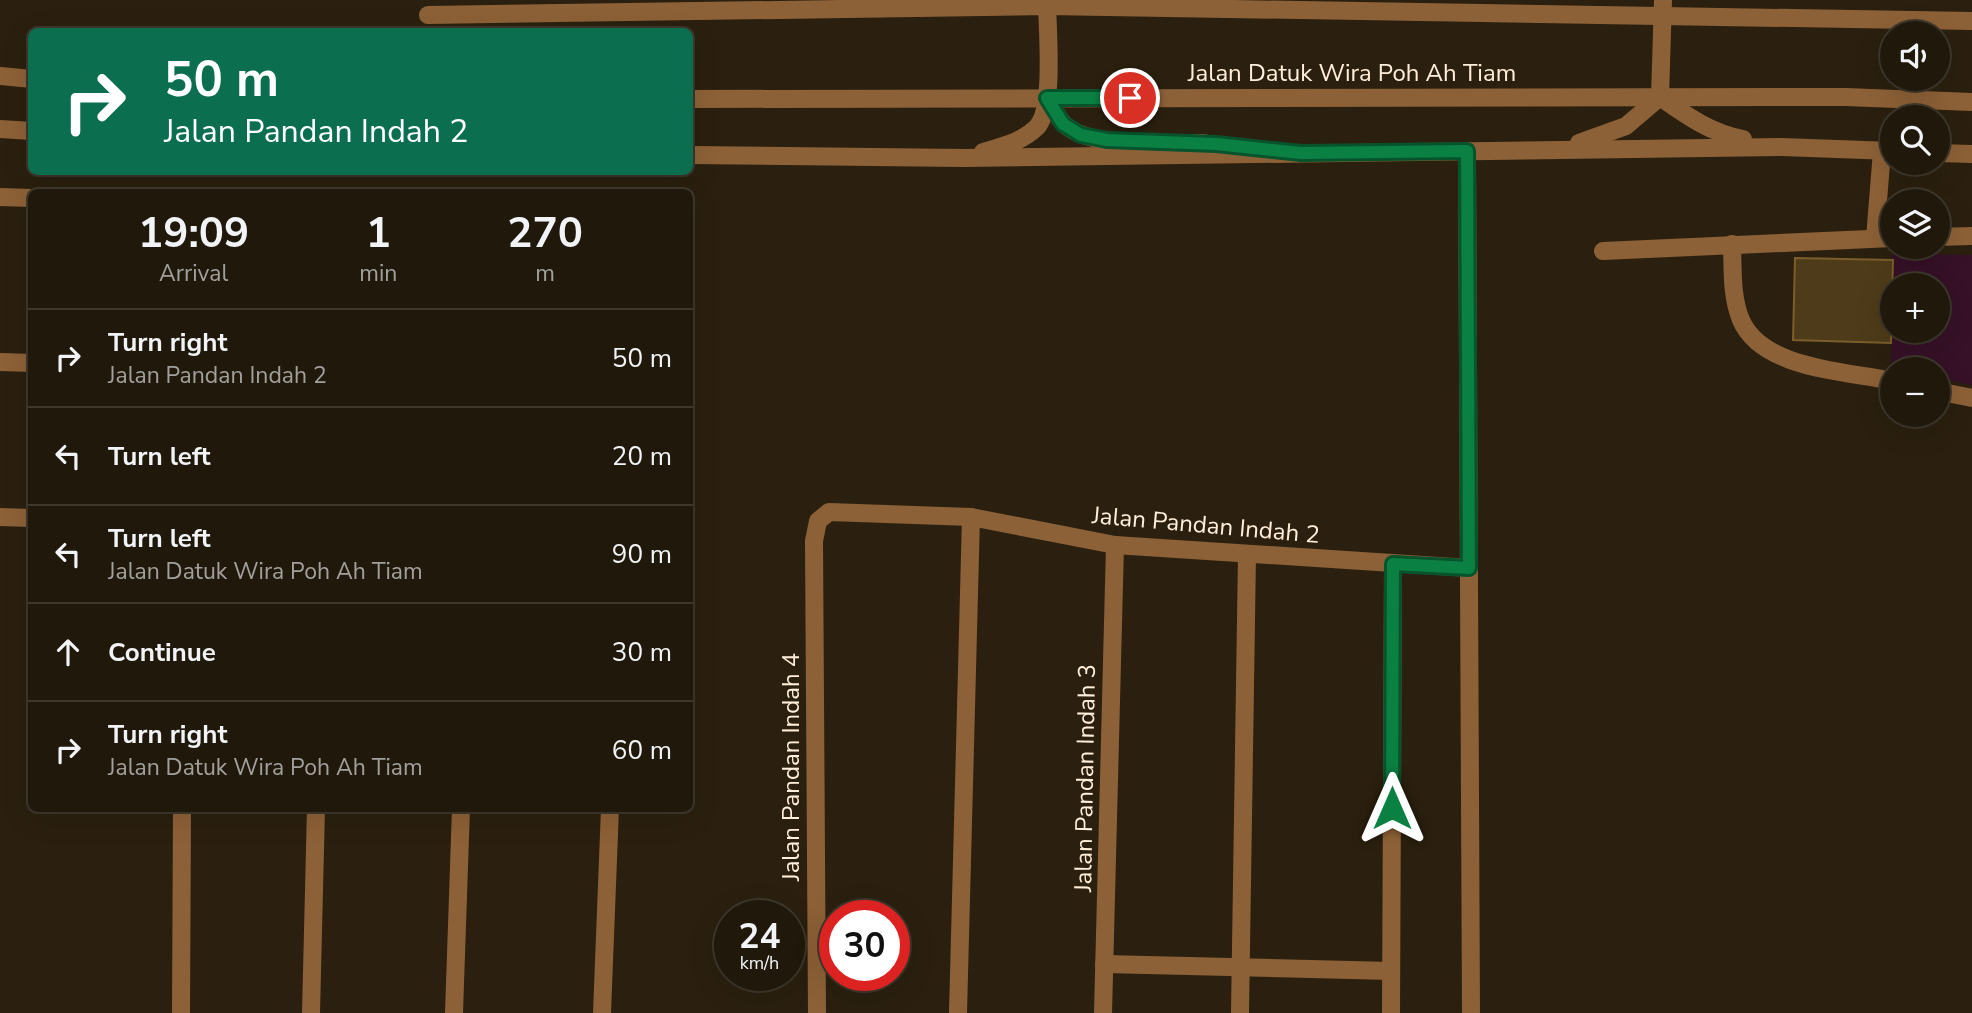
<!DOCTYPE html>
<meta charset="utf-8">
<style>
:root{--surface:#20180b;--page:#2d2519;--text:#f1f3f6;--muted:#a2a09d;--line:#3d372c}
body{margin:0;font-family:"Nunito Sans",sans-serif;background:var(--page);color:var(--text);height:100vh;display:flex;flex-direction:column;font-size:26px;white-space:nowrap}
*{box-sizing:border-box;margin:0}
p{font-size:23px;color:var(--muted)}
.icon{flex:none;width:38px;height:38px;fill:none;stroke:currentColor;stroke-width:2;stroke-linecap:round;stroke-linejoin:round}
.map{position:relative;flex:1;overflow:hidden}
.side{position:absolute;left:28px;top:189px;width:665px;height:623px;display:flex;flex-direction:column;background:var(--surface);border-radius:10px;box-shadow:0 7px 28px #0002,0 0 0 2px var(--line)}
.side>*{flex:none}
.hud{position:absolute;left:28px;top:28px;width:665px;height:147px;border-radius:10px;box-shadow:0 7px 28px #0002,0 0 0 2px var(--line);background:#0b6e4f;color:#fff;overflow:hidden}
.controls{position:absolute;left:1880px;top:21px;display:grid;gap:14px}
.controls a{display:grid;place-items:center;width:70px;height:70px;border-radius:50%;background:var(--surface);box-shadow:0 7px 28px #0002,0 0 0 2px var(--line);font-size:35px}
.speed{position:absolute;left:714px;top:900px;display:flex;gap:14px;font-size:35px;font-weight:700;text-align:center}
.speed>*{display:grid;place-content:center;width:91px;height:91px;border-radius:50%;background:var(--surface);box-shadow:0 7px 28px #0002,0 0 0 2px var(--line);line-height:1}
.speed small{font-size:18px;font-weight:400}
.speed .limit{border:10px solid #d22;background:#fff;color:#111}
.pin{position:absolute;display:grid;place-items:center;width:60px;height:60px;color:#fff;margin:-30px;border:4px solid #fff;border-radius:50%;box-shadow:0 2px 7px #0007}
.me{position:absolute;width:77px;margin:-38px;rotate:0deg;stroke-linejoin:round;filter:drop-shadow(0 0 5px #0008)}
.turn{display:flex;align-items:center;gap:24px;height:147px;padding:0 21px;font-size:32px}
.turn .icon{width:91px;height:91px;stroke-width:2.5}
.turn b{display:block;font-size:49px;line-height:60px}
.eta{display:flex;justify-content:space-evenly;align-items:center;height:119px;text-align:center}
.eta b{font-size:42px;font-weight:700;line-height:49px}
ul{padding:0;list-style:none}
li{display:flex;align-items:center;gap:21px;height:98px;padding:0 21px;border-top:2px solid var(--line)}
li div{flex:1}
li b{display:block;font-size:26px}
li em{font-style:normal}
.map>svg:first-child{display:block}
</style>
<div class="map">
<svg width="1972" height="1013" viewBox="0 0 1972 1013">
<rect width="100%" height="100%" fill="#2b200f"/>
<path fill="#361127" d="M1892,254l80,1v130l-35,-7v-9l-46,-1 1,-60v23h45v-46h-45z"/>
<path fill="#4e3b19" stroke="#7b5e2a" stroke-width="2" d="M1795,258l98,2 -2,83 -98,-3z"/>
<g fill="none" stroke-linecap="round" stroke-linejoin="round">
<g stroke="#8d6137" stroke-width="18">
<path d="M428,15l619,-9 925,15"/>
<path d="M0,76l32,3"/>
<path d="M1660,97c27,19 51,36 83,42"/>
<path d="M1660,97l3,-97"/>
<path d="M1047,98c6,9 11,21 18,27 29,25 102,17 139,18"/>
<path d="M690,99l1156,-2 126,5"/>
<path d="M0,129l32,2"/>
<path d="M1579,143l47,-17 34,-29"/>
<path d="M1467,151l4,862"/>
<path d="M983,152c20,-6 39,-10 54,-25 18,-19 10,-99 10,-127"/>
<path d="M1937,153l35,1"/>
<path d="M690,155l273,3 819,-11 110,4"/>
<path d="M0,197l32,1"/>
<path d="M1937,237l35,-1"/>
<path d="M1875,238l7,-87"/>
<path d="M1732,244c1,25 -1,52 9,76 21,49 104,51 151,61"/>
<path d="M1603,251l289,-13"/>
<path d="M0,362l32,1"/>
<path d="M1937,391l35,7"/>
<path d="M0,517l32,1"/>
<path d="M1104,964l287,7"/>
<path d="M181,1013l1,-205"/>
<path d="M311,1013l5,-205"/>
<path d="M454,1013l7,-205"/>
<path d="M602,1013l8,-205"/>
<path d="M817,1013l-3,-472 4,-20 11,-9 142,5 144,28 354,23"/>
<path d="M958,1013l13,-496"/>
<path d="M1103,1013l12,-468"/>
<path d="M1240,1013l7,-459"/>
<path d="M1391,1013l2,-449"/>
</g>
</g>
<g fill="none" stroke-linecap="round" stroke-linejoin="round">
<defs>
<path id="route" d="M1130,98h-83l16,26 18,11 26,5 109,4 85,9 166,-2 2,417 -76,-4 -1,244"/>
</defs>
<use href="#route" stroke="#07532c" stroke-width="18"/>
<use href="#route" stroke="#0b8043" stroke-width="12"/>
</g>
<g text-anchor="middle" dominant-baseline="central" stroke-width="5" stroke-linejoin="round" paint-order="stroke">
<g font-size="24" fill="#ffeed9" stroke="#2b200f">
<text x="1352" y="73">Jalan Datuk Wira Poh Ah Tiam</text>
<text transform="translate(1206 525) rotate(5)">Jalan Pandan Indah 2</text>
<text transform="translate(791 767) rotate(-90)">Jalan Pandan Indah 4</text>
<text transform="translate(1085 778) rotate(-89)">Jalan Pandan Indah 3</text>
</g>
</g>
</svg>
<div class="controls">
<a><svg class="icon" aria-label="sound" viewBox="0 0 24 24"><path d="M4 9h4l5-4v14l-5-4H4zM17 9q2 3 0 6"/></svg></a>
<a><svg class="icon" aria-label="search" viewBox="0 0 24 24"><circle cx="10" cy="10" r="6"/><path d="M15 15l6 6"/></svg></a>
<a><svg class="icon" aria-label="layers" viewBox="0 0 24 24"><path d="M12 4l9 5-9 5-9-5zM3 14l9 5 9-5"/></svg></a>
<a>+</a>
<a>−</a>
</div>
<div class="speed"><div>24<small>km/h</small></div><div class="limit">30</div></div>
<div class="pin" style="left:1130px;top:98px;background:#d93025"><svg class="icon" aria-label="arrive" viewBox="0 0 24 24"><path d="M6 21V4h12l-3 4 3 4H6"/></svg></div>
<svg class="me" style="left:1392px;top:808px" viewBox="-20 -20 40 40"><path d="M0-17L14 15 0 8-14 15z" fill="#0b8043" stroke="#fff" stroke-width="4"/></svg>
<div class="hud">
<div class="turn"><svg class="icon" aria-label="right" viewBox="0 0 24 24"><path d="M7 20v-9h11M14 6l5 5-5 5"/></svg><div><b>50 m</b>Jalan Pandan Indah 2</div></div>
</div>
<section class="side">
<div class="eta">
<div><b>19:09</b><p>Arrival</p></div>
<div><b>1</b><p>min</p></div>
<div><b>270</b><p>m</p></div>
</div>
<ul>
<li><svg class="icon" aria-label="right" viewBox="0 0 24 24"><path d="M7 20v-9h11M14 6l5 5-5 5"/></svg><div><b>Turn right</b><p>Jalan Pandan Indah 2</p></div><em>50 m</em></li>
<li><svg class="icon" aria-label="left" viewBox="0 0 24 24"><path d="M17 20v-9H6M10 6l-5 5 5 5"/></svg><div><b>Turn left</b></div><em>20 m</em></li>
<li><svg class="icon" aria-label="left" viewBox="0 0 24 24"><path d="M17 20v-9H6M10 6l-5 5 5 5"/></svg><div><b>Turn left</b><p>Jalan Datuk Wira Poh Ah Tiam</p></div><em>90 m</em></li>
<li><svg class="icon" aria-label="ahead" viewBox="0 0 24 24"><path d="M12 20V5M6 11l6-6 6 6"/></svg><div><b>Continue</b></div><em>30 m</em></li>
<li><svg class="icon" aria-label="right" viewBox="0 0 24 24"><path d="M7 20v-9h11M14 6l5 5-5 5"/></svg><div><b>Turn right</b><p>Jalan Datuk Wira Poh Ah Tiam</p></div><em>60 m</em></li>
</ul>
</section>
</div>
